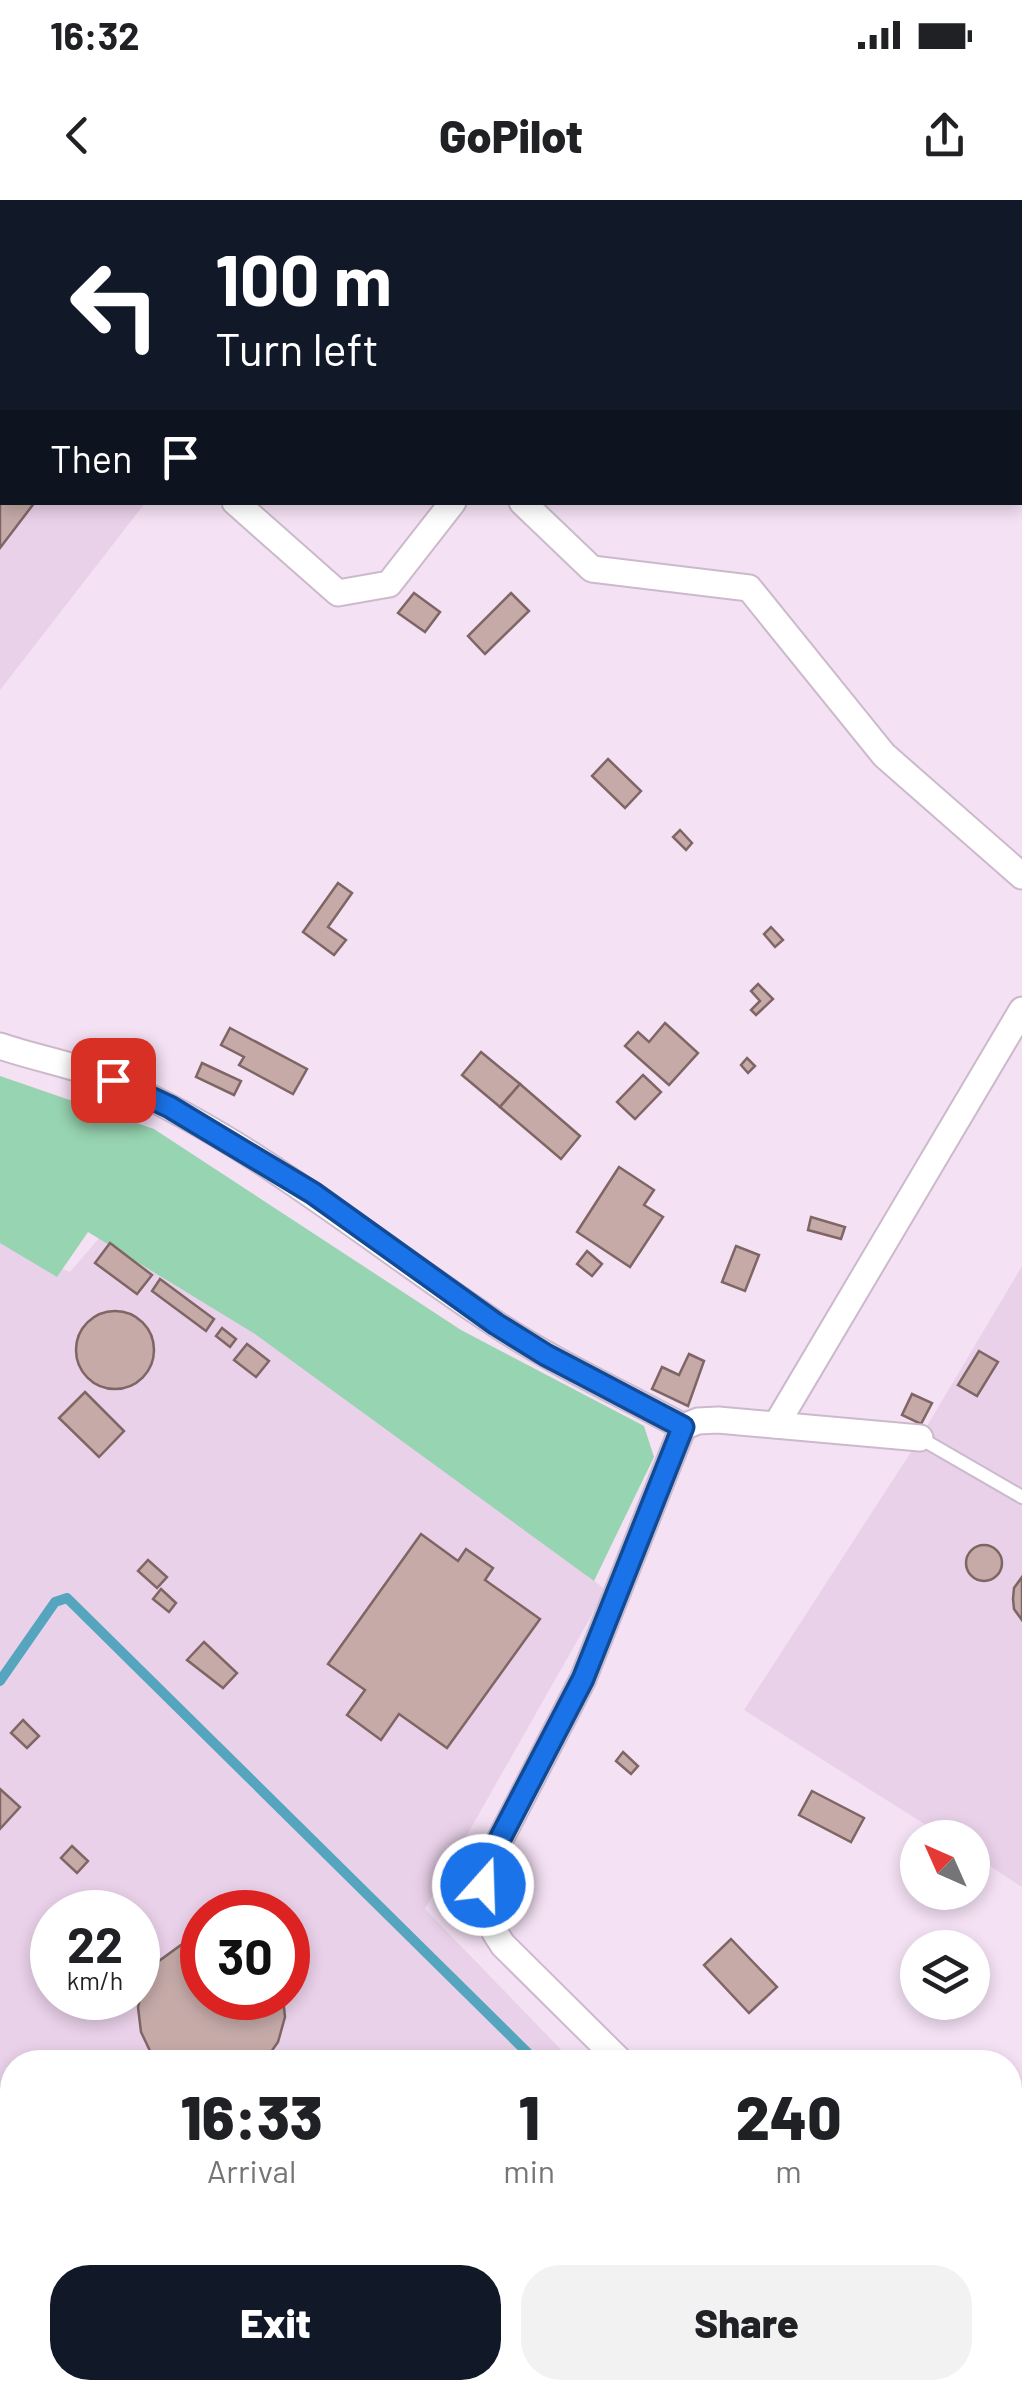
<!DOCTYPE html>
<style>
:root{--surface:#fff;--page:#f2f2f2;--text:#202124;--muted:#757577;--accent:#111827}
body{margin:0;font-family:Barlow,sans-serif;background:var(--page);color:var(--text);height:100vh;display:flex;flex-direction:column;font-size:38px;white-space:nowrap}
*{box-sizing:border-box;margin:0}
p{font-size:32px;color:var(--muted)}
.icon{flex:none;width:55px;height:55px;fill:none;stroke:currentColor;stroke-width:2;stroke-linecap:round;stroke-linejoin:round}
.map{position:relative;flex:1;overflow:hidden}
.panel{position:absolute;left:0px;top:1850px;width:1022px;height:350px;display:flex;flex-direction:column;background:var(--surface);border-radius:40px 40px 0 0;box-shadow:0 5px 15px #0003}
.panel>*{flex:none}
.top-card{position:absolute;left:0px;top:0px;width:1022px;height:305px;box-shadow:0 5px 15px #0003;background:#111827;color:#fff;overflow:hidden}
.needle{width:65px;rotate:315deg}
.fabs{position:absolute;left:900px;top:1620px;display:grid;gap:20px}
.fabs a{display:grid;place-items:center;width:90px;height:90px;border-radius:50%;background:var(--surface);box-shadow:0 5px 15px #0003;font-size:50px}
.speed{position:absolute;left:30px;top:1690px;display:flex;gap:20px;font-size:50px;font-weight:700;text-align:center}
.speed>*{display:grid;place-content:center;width:130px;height:130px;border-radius:50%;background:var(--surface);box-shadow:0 5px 15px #0003;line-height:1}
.speed small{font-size:25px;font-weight:400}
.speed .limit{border:15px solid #d22;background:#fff;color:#111}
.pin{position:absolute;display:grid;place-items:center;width:85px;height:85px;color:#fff;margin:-42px;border-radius:20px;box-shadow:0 5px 15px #0006}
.me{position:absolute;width:110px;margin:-55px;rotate:20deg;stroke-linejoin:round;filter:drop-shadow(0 0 8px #0008)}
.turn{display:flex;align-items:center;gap:35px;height:210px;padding:0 50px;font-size:45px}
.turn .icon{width:130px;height:130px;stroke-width:2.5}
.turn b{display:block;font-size:70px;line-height:85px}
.then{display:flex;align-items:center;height:95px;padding:0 50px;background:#0003;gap:20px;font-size:38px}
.eta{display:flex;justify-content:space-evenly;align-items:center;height:170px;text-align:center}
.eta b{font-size:60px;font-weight:800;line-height:70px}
.action{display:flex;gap:20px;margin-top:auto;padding:20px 50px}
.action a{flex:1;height:115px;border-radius:40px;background:var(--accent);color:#fff;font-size:40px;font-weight:800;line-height:115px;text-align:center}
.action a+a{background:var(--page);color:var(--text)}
.status{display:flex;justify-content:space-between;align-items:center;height:70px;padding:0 50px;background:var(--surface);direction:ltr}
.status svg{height:28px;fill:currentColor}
header{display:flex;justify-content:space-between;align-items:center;height:130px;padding:0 50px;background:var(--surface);font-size:45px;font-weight:800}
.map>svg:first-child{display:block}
</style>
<div class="status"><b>16:32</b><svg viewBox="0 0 49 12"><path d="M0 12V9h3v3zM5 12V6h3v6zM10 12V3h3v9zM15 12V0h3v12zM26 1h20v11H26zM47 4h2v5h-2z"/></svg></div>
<header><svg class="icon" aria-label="back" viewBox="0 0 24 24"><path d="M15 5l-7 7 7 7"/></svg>GoPilot<svg class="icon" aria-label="share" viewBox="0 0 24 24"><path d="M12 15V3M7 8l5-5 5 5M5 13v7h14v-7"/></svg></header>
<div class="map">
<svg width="1022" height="2200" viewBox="0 0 1022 2200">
<rect width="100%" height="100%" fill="#f4e1f4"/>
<g fill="#e9d1e9" fill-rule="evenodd">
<path d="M587,0h248l-251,2z"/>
<path d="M0,111l2,191 143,1 -145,187z"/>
<path d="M119,1015l487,375 -181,319 148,153h-561v326h876l13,12h-901v-1158l70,30zM52,1712h86v86h-86zM202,1712h86v86h-86z"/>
<path d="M1022,1066v621l-49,-32 -1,-17 -27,-1 -201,-127 176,-272z"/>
</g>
<path fill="#97d4b1" d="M0,876l154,53 307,201 183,96 10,31 -60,124 -339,-247 -167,-102 -31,45 -57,-34z"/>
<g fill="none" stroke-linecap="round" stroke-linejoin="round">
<g stroke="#54a5bd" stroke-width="10">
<path d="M0,1481l55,-79 12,-4 470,464"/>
<path d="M866,2188l13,12"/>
</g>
</g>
<g fill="#c5aaa8" stroke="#7f6665" stroke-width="2.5">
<path d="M0,0h37l-35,2v26z"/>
<path d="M0,210l2,92h33l-35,46z"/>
<path d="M414,393l26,19 -15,20 -27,-19z"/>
<path d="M511,393l18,18 -44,43 -17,-18z"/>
<path d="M608,559l33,32 -16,17 -33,-32z"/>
<path d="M680,630l12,13 -6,7 -13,-13z"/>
<path d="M338,683l14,10 -24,34 18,13 -12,15 -31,-23z"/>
<path d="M771,727l12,13 -8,7 -11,-13z"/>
<path d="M758,784l15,15 -17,16 -5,-5 9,-9 -9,-10z"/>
<path d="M665,823l33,30 -29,32 -44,-39 13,-14 11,10z"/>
<path d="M230,828l77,41 -14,25 -54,-29 5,-8 -23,-12z"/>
<path d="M481,852l39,32 -20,23 -38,-32z"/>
<path d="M747,858l8,8 -7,7 -7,-8z"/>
<path d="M202,863l39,18 -7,14 -38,-18z"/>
<path d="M643,875l18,17 -26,27 -18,-17z"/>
<path d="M520,884l60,52 -19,23 -61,-52z"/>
<path d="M619,967l35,23 -10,15 19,12 -33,50 -53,-35z"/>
<path d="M811,1017l34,10 -4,12 -33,-9z"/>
<path d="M110,1043l42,32 -15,19 -42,-31z"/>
<path d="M736,1046l23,9 -14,36 -23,-9z"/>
<path d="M587,1051l15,13 -10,12 -15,-12z"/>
<path d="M160,1079l54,40 -8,12 -54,-40z"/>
<circle cx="115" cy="1150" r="39"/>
<path d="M222,1128l14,11 -6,8 -14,-11z"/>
<path d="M247,1144l22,17 -13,16 -22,-17z"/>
<path d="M979,1151l19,11 -21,34 -19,-11z"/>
<path d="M689,1154l15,7 -16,45 -36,-17 10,-22 17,8z"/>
<path d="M85,1192l39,39 -25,26 -40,-39z"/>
<path d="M912,1194l20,9 -11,21 -19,-9z"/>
<path d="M421,1334l37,27 8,-12 27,19 -8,12 55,39 -93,129 -48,-34 -18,26 -34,-25 18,-25 -37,-26z"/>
<circle cx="984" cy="1363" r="18"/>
<path d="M148,1360l19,17 -10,11 -19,-17z"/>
<path d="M1022,1377v43l-8,-11 -1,-10 1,-11z"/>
<path d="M161,1389l15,14 -7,9 -16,-13z"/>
<path d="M204,1442l33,31 -14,15 -36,-28z"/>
<path d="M23,1520l16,16 -12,12 -16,-15z"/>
<path d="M623,1552l15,14 -7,8 -15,-13z"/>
<path d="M0,1589l20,18 -20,22z"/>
<path d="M812,1591l52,27 -13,24 -52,-27z"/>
<path d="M72,1646l16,15 -11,12 -16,-15z"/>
<path d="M731,1739l46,48 -28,26 -45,-48z"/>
<path d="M202,1740v58h81l2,19 -7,25 -14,20h-105l-7,-7 -11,-23 -3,-25 7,-25 14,-21 22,-16z"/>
<path d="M12,1915v102l-12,-15v-71z"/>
<path d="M186,2188h44l-15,3z"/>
<path d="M610,2188l42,12h-107l26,-11z"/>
</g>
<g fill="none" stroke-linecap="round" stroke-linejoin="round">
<defs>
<g id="lane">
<path d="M920,1238l102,59"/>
<path d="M356,2200l12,-12"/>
</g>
<g id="street">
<path d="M0,85l2,3"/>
<path d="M235,302l103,91 51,-9 64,-82"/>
<path d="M522,302l70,67 157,19 135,167 138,121"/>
<path d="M0,846c38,13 80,20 117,36 139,61 253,159 379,242 59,39 125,69 187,103l15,-6 20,-1 202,18"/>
<path d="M776,1225l246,-415"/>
<path d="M621,1862l-118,-117c-21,-29 -22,-53 -13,-86l93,-180 100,-252"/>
<path d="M947,2188l12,12"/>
</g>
</defs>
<use href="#lane" stroke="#ccbacc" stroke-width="16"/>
<use href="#street" stroke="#ccbacc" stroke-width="29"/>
<use href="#lane" stroke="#fff" stroke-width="12"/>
<use href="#street" stroke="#fff" stroke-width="25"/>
<g stroke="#4b424b" stroke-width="8" stroke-dasharray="15 8" stroke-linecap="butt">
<path d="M650,2l3,-2"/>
<path d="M705,2l3,-2"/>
<path d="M739,2l3,-2"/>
<path d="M775,2l3,-2"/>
</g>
</g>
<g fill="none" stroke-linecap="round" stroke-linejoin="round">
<defs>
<path id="route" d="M113,880l57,27 143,86 183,131 50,31 137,72 -100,252 -93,179 -7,27"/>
</defs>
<use href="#route" stroke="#114b97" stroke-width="25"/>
<use href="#route" stroke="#1a73e8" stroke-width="18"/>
</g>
</svg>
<div class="fabs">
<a><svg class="needle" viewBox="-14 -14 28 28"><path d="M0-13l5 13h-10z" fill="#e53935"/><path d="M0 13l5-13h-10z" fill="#757577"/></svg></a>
<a><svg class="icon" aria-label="layers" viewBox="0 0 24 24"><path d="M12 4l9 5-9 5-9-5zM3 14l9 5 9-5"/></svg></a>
</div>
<div class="speed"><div>22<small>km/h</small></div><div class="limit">30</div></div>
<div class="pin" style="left:113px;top:880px;background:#d93025"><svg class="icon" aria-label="arrive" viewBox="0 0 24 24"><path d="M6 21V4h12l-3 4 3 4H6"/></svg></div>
<svg class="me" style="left:483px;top:1685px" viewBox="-20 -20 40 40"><circle r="17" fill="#1a73e8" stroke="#fff" stroke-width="3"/><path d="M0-11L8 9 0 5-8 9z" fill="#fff"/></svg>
<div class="top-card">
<div class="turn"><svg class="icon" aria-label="left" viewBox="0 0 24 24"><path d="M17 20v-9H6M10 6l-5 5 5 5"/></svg><div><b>100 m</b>Turn left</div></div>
<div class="then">Then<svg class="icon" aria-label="arrive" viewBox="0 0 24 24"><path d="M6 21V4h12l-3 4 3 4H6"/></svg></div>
</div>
<section class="panel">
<div class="eta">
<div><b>16:33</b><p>Arrival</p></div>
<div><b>1</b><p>min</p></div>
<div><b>240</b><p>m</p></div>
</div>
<div class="action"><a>Exit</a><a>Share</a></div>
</section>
</div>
